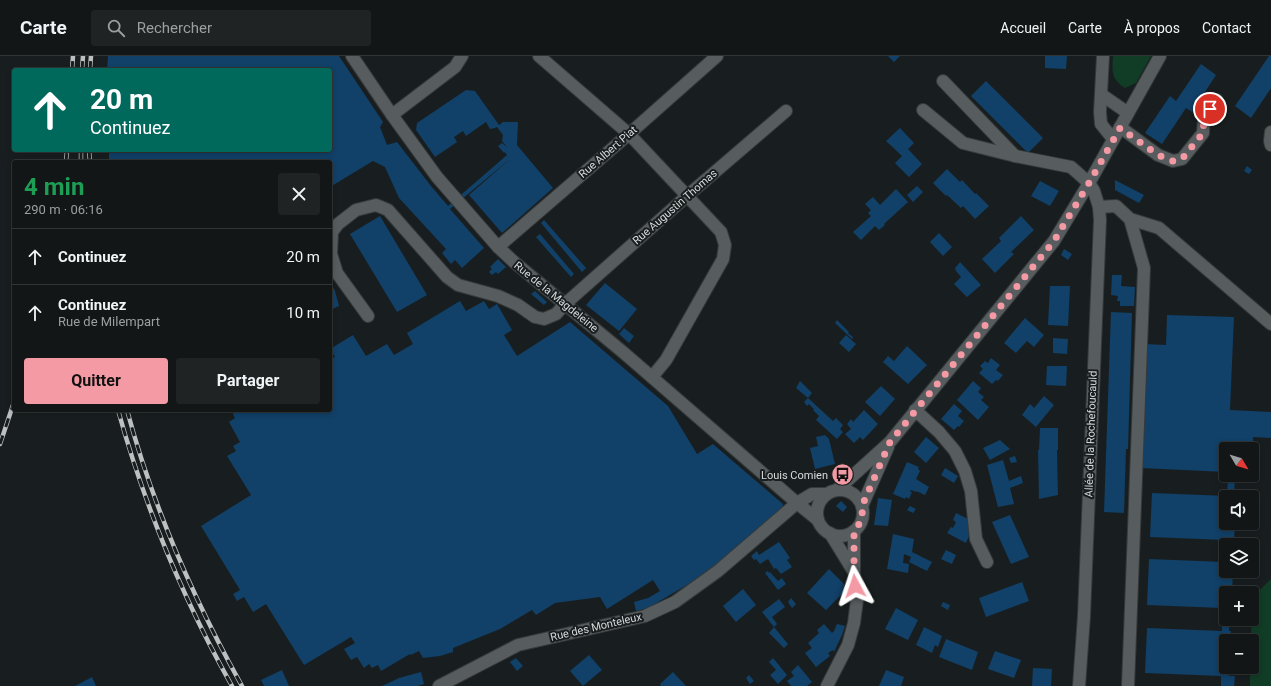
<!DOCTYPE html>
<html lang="fr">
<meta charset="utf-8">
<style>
:root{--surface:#121617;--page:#1f2324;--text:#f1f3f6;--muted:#9c9fa1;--line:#313536;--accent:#f49aa5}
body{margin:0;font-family:Roboto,sans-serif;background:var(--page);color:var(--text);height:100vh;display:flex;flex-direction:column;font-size:15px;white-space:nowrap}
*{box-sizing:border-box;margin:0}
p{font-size:13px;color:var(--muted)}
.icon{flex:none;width:22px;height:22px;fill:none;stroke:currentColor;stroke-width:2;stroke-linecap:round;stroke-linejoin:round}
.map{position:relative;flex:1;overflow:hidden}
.sheet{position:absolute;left:12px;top:104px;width:320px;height:252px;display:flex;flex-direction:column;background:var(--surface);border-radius:4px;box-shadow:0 2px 6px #0003,0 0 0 1px var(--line)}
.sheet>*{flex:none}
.hud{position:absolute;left:12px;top:12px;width:320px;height:84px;border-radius:4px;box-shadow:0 2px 6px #0003,0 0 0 1px var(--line);background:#00695c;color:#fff;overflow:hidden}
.needle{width:26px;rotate:128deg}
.buttons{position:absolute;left:1219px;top:386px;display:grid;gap:8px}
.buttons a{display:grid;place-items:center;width:40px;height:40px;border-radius:4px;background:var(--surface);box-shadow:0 2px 6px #0003,0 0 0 1px var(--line);font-size:20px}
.pin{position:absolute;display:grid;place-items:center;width:34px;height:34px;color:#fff;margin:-17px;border:2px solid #fff;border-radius:50%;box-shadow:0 1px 4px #0007}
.me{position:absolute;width:44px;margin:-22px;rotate:355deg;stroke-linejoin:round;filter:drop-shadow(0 0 3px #0008)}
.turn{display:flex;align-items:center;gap:14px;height:84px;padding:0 12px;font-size:18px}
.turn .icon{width:52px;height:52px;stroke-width:2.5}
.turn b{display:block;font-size:28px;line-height:34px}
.round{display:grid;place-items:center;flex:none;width:42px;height:42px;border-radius:4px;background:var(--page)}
.headline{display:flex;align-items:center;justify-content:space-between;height:68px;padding:0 12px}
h1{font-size:24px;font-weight:700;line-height:30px;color:#1e9e55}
.cta{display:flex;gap:8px;margin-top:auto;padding:8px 12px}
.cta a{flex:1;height:46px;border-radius:4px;background:var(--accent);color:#111;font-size:16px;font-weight:700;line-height:46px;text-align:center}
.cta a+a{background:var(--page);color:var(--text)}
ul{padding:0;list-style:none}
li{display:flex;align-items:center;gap:12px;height:56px;padding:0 12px;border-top:1px solid var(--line)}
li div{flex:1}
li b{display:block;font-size:15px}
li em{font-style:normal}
header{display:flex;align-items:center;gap:24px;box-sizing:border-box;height:56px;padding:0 20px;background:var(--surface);border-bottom:1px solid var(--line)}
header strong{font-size:19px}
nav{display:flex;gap:22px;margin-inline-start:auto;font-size:14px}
.search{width:280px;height:36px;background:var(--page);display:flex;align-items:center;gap:10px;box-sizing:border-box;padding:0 14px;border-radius:4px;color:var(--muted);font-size:15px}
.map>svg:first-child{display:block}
</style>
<header>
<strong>Carte</strong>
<div class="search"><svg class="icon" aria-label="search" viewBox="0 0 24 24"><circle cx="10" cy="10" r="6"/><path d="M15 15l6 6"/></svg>Rechercher</div>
<nav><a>Accueil</a><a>Carte</a><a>À propos</a><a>Contact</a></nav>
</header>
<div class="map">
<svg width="1271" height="630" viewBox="0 0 1271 630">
<rect width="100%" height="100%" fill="#181e1f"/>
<g fill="#113c26">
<path d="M1113,0h38l-15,27 -11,5c-14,-9 -13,-17 -12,-32z"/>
<path d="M1271,523v107h-21v-19h2v-26h-1l1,-43z"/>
</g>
<g fill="#114068">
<path d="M108,0h231l44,66 -3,5 7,18 10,-3 34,44 17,20 59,-51 -2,-3 -1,1 -6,-7 4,-3 5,4 -5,-6 1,-6 -6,-8 -2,1 -5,1 -4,-7 -20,14 -3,-5 -9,6 3,5 -22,15 -19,-27 1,-7 49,-33 9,1 24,34 4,-3h15l-1,23 36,43 -51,45 -33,-38 41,-36 -60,50 34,39 -22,20 -7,-8 -4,4 -9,-11 4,-4 -47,-51 -14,-31 -12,-6 -43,26v-25h-221v-12h221v-80h-223z"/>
<path d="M888,0h12l-6,6z"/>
<path d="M1045,0h22l-1,13 -21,-1z"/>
<path d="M1269,0h2v32l-20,30 -16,-12z"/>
<path d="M1201,8l15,11 -24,37 -6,-4 -24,36 -17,-11 25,-37 6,5z"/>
<path d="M986,25l57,57 -15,15 -57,-57z"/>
<path d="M900,72l14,15 -6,6 14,15 -13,13 -14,-14 7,-7 -16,-15z"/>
<path d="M1247,110l5,4 -3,4 -5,-3z"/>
<path d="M947,113l13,13 2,-2 13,14 1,-1 13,13 -14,13 -12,-13 -2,2 -14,-13 -1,1 -13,-13z"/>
<path d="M1115,124l29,15 -5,8 -24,-13z"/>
<path d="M1040,125l19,10 -9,15 -19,-10z"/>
<path d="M917,130l6,6 -10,10 -6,-7z"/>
<path d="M896,133l12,13 -24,22 1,1 -6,5 -4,-4 -14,14 -8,-8 18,-16 -3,-3 3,-3 -6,-6 8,-7 7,8z"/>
<path d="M380,160l47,79 -30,17 -47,-78z"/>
<path d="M1021,160l13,14 -23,22 3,2 -19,19 -13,-14 19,-18 -2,-3z"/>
<path d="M544,164l42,48 -4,4 -41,-49z"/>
<path d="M939,177l13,14 -9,9 -13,-14z"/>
<path d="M540,178l34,40 -3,3 -35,-40z"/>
<path d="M1064,193l8,5 -4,6 -7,-5z"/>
<path d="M498,203l8,8 -8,7 -2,-2 -4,3 -3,-3 3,-3 -2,-2z"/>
<path d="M960,206l21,23 -14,12 -13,-13 7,-7 -5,-6 -1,-3z"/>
<path d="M1112,219h10l-1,11 14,1 -1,19h-14v-5h-3l1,-5 -7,-1z"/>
<path d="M330,226l5,9 4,15 -9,4z"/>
<path d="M605,227l32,26 -18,22 -33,-26z"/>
<path d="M1050,230h20l-2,40 -20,-1z"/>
<path d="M535,235l12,11 -3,3 -13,-11z"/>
<path d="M460,245l6,10 18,-10 5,8 8,-5 15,26 -8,5 13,21 53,-34 98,84 29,48 16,-10 70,60 -1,8 -70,58 -64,38 -12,3 -2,-9 14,-4 12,-7 -7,-11 -46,29 -7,-12 -45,6 -19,12 -4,-5 -32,19 -47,19v4l-13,4 -17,2 -4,-7 -8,4 -1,-1 -29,17 -3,-6 -6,3 -3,-4 -5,4 -7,-11 -6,3 -7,-11 11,-6 -4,-6 -47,28 -38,-61 -13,8 -9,-15 -7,4 -4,-7 7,-4 -39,-64 50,-31 -24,-39 9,-5 -3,-5 7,-4 -11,-20 6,-4 -2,-4 2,-4h95v-57l3,5 2,-1 -5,-8 23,-14 13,21 21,-12 7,11 19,-11 -6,-11z"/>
<path d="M1111,256l21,1 -4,136h-2l-2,64 -20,-1z"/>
<path d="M1167,259l67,2 -4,93 41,2v26l-18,-1v12h-27v23l-85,-4 3,-124 22,1z"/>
<path d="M1025,262l19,17 -10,12 -7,-6 -11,12 -12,-10z"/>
<path d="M837,264l12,12 -1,1 5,4 -1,2 -17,-16z"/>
<path d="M624,272l10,8 -5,7 -10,-9z"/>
<path d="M846,279l10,9 -7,8 -10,-9z"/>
<path d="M1053,282l15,1 -1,15 -14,-1z"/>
<path d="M907,290l20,19 -19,19 -25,-22 5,-6 6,5z"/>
<path d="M991,302l9,7 -4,5 7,5 -5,6 -2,-1 -4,4 -13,-11 4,-4 -3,-3 5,-5 3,2z"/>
<path d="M1047,310h20l-1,20 -20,-1z"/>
<path d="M800,325l12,12 -4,5 -12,-10z"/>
<path d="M973,325l8,7 -3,4 6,5 -3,3 8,7 -11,13 -21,-20z"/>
<path d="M881,330l14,13 -15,17 -15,-14z"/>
<path d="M1044,340l10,9 -18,22 -14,-12 8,-11 4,4z"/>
<path d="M808,342l25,23 3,-3 7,7 -3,4 3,3 -6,7 -21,-19 3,-4 -6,-6 1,-1 -5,-5 -2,2 -3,-4z"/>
<path d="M954,348l8,7 -4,5 6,5 -5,6 -1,-1 -4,4 -13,-11z"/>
<path d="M864,354l14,14 -15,16 -3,-3 -6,6 -9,-9 6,-5 -4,-5 4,-5 2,3z"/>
<path d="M1040,372h18v22h-1l1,45 -19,4 -1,-49h1z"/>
<path d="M825,379l4,4 6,25 -20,5 -5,-21 8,-2 -2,-9z"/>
<path d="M926,381l13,11 -13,15 -12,-11z"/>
<path d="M1000,384l10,9 -20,11 -7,-12z"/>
<path d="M1015,400l2,6 -6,1 -2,-5z"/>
<path d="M1003,404l6,21 12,-5 2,7 -13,5 4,16 -16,3 -11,-42z"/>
<path d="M907,406l12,5 -1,2 2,2 -4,8 13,8 -4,8 -9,-4v1l-5,-2 -1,2h2l-3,7 -3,-2 -1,2 -12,-5z"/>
<path d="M945,412l13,8 -4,7 -13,-8z"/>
<path d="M1228,419h7l-1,22h-8v26h9l-1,17 6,1v4h-15v-5l-75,-3 2,-44 75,3z"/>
<path d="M878,442l14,2 -4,26 -14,-1z"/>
<path d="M841,445l6,6 -4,5 -7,-6z"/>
<path d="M910,450l6,3 -3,4 -6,-3z"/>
<path d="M956,457l12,6 1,17 -3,7 -19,-10 4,-6 2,1 3,-6 -3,-2z"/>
<path d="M1010,459l19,42 -18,7 -19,-42z"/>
<path d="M893,478l21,5 -2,13 20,10 -5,9 -18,-9 2,-5 -7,-3 -1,9 6,1 -1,9 -21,-4z"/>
<path d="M779,486l11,16 -3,2 5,7 -11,7 -5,-6 -2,1 -6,-10 -8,5 -4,-5 -2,1 -3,-4 6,-5 2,4z"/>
<path d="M1225,493h1v22h7l-1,22h-6v26h3v12h2l-1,10h-4v26h3v9h6l-1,10h-13v-10l-76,-3 2,-45 75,3v-23l-75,-3 2,-46 75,3z"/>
<path d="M946,494l10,5 -4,9 -11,-5z"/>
<path d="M829,513l15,15 1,7 -19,19 -19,-17z"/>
<path d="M768,515l1,2 1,-1 8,9 4,-3 4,6 -8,6 -13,-17z"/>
<path d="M1022,526l7,19 -43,16 -7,-19z"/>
<path d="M743,533l13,16 -20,17 -13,-16z"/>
<path d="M791,542l5,6 -4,4 -4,-6z"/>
<path d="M779,543l6,8 -13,10 5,7 -3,3 -12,-15z"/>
<path d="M943,546l7,3 -2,5 -7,-4z"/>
<path d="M896,552l22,12 -10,20 -23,-11z"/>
<path d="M824,568l8,9 2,-2 3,-7 8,2 -3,9 -8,17 -1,-2 -5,3 2,3 -14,11 -11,-14 7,-5 -4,-5 11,-10 -2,-3z"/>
<path d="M774,571l14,17 -4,4 -15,-15z"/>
<path d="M924,571l18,9 -4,11 -3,-2 -3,8 -16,-8z"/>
<path d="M946,583l32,13 -6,18 -33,-13z"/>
<path d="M995,595l26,9 -7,18 -26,-9z"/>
<path d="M589,599l13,15 -19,16 -13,-15z"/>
<path d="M516,602l7,8 -6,5 -7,-9z"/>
<path d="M773,602l14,17 -9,9 -8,-9 6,-5 -7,-8z"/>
<path d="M798,609l14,17 -5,4h-16l-4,-5 7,-5 -3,-4z"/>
<path d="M1033,612l19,1 -1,17h-19z"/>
<path d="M282,614l7,16h-25l-3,-6z"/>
<path d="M886,614l18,7 -3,9h-22z"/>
<path d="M421,616l3,12 -6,2h-36l17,-8z"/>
<path d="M673,616l13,14h-25l-1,-2z"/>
<path d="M749,619l5,6 -4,3 -4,-6z"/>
<path d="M92,621l4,9h-21z"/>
</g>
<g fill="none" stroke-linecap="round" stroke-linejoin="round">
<defs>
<g id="minor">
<path d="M352,0l40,59 45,62 61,70 16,15 110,91 173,150 21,17"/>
<path d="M539,0l90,78 92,98 4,13 -2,14 -57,101 -14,17"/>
<path d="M1103,0l-3,56 1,12 12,15"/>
<path d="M943,25l72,75"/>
<path d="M1102,39l26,18"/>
<path d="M923,54l40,33 52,13 56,11 18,16 5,8 5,16 1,13 -16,396 -5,70"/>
<path d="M392,59l63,-48 7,-11"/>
<path d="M1120,71l38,28 15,6 9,-2 21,-26 1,-14 13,-19"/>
<path d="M1271,76l-1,9 1,4"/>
<path d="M1099,151l17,-1 14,13 14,49 -16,418"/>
<path d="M1130,163l29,9 112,96"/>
<path d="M498,191l131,-113 88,-78"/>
<path d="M368,260l-31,-43 -6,-19 1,-22 6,-8 18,-14 20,-5 12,5 59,67 11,8 40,11 20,9 17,12 9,2 12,-5 9,-10 122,-108 99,-85"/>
<path d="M915,354l24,22 16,19 10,20 6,20 5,48 11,23"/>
<path d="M837,434l53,-48 164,-201 35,-58 71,-127"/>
<circle cx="840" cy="457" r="23"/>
<path d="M862,450l26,-59"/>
<path d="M830,477l24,39"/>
<path d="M439,630l79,-41 127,-29 30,-14 43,-31 79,-68 15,-9h15"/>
<path d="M827,630l21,-41 6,-22 3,-23 -3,-28v-41"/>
</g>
</defs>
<use href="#minor" stroke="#373a3b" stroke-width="14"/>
<use href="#minor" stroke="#575d5f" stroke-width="12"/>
<defs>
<g id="rail">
<path d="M72,14l1,-14"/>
<path d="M82,14l1,-14"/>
<path d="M90,14l1,-14"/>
<path d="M81,94v12"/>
<path d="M89,94l1,12"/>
<path d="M66,106l1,-12"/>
<path d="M118,354c27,97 65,189 114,276"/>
<path d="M127,354c26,97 66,188 115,276"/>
<path d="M0,388l14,-42"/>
</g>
</defs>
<use href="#rail" stroke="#bdc0c1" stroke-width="4.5"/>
<use href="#rail" stroke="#181e1f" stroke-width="3" stroke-dasharray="9" stroke-linecap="butt"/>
</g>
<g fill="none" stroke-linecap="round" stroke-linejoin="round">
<path stroke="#f49aa5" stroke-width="7" stroke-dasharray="0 12.6" d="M855,530l-1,-14v-41c7,-8 9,-14 8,-25l28,-64 164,-201 35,-58 31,-55 38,27 15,6 9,-2 21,-26 1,-14 6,-10"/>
</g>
<defs>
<symbol id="bus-disc" viewBox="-11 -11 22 22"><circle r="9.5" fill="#f49aa5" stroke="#181e1f"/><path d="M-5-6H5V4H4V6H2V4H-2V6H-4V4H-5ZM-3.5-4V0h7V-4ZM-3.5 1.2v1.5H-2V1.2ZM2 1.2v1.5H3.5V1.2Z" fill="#111"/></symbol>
</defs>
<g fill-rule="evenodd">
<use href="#bus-disc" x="830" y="406" width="25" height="25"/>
</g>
<g text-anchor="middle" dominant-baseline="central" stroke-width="4" stroke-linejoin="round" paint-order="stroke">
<g font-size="11" fill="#d7dadb" stroke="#181e1f">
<text transform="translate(608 96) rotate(-41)">Rue Albert Piat</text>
<text transform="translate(675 151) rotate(-41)">Rue Augustin Thomas</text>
<text transform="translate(556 241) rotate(39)">Rue de la Magdeleine</text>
<text transform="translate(1091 378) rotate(-88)">Allée de la Rochefoucauld</text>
<text transform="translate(596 571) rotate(-13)">Rue des Monteleux</text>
</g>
<g font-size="11" fill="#d7dadb" stroke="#181e1f" text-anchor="end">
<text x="828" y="419">Louis Comien</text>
</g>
</g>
</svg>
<div class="buttons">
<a><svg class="needle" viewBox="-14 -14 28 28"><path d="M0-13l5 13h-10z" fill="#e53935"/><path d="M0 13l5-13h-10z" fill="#9c9fa1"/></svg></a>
<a><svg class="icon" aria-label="sound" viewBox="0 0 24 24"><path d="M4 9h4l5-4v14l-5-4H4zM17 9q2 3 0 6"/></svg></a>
<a><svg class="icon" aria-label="layers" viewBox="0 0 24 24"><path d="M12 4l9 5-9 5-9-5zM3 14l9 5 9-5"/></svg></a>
<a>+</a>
<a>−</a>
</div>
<div class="pin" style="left:1210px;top:53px;background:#d93025"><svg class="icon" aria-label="arrive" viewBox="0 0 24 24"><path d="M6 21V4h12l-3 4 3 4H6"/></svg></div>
<svg class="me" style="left:855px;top:530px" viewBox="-20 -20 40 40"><path d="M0-17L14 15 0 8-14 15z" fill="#f49aa5" stroke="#fff" stroke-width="4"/></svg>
<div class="hud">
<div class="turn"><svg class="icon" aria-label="ahead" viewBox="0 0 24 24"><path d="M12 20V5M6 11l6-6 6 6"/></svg><div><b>20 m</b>Continuez</div></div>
</div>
<section class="sheet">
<div class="headline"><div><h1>4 min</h1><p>290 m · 06:16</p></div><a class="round"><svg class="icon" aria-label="close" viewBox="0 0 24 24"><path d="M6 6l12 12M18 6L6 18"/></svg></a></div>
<ul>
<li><svg class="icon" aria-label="ahead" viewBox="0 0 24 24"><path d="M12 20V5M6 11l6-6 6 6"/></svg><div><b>Continuez</b></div><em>20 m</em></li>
<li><svg class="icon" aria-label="ahead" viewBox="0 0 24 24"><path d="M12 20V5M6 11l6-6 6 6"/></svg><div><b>Continuez</b><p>Rue de Milempart</p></div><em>10 m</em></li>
</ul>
<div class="cta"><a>Quitter</a><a>Partager</a></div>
</section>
</div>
